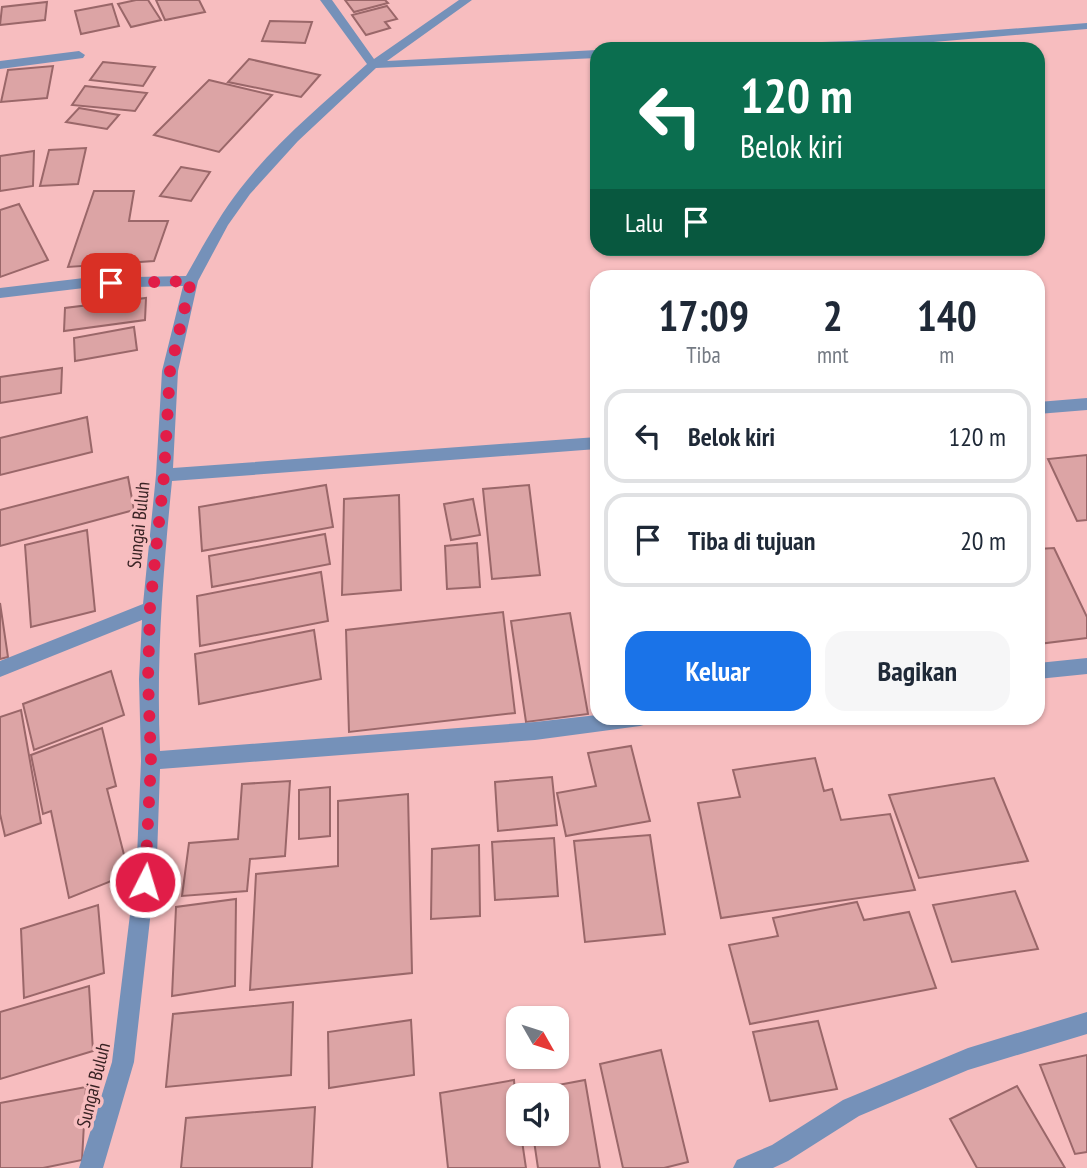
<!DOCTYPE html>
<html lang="id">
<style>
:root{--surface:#fff;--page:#f6f6f7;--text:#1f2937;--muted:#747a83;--line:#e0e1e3;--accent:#1a73e8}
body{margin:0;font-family:"PT Sans Narrow",sans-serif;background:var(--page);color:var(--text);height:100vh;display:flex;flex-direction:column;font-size:26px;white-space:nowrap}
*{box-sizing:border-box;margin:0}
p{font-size:23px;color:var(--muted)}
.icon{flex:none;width:38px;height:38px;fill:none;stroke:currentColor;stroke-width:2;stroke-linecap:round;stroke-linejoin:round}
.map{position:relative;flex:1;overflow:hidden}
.details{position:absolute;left:590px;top:270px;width:455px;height:455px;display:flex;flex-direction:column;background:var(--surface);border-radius:21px;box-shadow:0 2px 5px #0004}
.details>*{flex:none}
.banner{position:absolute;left:590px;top:42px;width:455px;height:214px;border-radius:21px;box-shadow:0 2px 5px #0004;background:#0b6e4f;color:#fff;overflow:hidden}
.needle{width:46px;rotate:129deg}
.buttons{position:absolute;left:506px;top:1006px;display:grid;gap:14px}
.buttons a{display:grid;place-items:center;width:63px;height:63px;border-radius:14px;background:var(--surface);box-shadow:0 2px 5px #0004;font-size:35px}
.pin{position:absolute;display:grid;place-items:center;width:60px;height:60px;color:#fff;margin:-30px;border-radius:14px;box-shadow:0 4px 10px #0006}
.me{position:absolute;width:77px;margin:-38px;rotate:5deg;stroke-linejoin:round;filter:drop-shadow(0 0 5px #0008)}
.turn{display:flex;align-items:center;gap:24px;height:147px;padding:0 35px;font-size:32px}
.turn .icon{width:91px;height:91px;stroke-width:2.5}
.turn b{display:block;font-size:49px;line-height:60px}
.then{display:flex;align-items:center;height:66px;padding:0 35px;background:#0003;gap:14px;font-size:26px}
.eta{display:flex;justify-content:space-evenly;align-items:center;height:119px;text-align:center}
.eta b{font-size:42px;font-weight:700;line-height:49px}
.button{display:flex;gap:14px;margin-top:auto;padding:14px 35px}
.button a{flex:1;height:80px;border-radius:21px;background:var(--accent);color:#fff;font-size:28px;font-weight:700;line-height:80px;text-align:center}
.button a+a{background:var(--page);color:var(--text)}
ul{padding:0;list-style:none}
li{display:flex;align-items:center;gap:21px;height:94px;margin:0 14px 10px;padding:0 21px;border:4px solid var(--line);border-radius:21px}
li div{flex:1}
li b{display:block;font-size:26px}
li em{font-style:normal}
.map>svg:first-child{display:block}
</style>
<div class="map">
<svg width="1087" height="1168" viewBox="0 0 1087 1168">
<rect width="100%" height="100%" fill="#f7bdbf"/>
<g fill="#dca4a5" stroke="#9a6769" stroke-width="2">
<path d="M136,0h12l13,20 -30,7 -13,-23z"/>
<path d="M156,0h43l6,12 -40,8z"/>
<path d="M345,0h40l3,3 -34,9z"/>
<path d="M47,2l-2,18 -45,5 2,-18z"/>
<path d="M112,4l7,22 -38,8 -6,-23z"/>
<path d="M387,6l10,13 -12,3 5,6 -24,7 -14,-20z"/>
<path d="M270,21l42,1 -7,21 -43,-2z"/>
<path d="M249,59l71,16 -19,22 -73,-15z"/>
<path d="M103,62l52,5 -12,19 -53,-6z"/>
<path d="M53,66l-6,32 -46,4 7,-32z"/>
<path d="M209,80l63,15 -53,57 -65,-17z"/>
<path d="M85,86l62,7 -12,18 -63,-6z"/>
<path d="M79,108l40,7 -12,14 -41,-7z"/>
<path d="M86,148l-8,36 -38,2 9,-36z"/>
<path d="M34,151l-1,35 -33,5v-35z"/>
<path d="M181,167l29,5 -19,29 -31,-5z"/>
<path d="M94,191h40l-5,30h39l-14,40 -86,6z"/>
<path d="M19,204l29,56 -48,17v-67z"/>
<path d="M146,298l-1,22 -81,11 1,-23z"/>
<path d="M134,327l3,23 -62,11 -1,-23z"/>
<path d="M62,368l-1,25 -61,10v-26z"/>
<path d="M87,417l5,35 -92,23v-37z"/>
<path d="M1087,455v65l-10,1 -29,-62z"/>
<path d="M128,477l6,33 -134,36v-36z"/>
<path d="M326,485l7,42 -131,24 -3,-44z"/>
<path d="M529,485l11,90 -48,4 -9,-90z"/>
<path d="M399,495l2,95 -59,5 2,-96z"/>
<path d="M473,499l7,36 -29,5 -7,-36z"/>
<path d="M87,530l8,81 -64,16 -6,-82z"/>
<path d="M325,534l5,30 -118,23 -3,-31z"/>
<path d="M477,543l3,44 -33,2 -2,-43z"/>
<path d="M1054,548l33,69v21l-49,6v-95z"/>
<path d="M321,572l7,49 -128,25 -3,-50z"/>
<path d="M0,603l8,54 -8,2z"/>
<path d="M503,612l12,101 -166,19 -3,-102z"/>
<path d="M570,613l18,101 -62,8 -15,-101z"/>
<path d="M314,630l7,49 -122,25 -4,-50z"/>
<path d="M111,671l13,44 -90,35 -11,-46z"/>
<path d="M21,710l20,113 -36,13 -5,-22v-97z"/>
<path d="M102,728l14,58 -9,3 22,85 -60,24 -18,-87 -8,3 -12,-59z"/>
<path d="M631,746l19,75 -84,15 -9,-43 39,-7 -8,-33z"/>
<path d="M815,758l9,33 8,-2 9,31 49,-6 25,76 -194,28 -23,-115 42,-6 -7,-27z"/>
<path d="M552,777l5,48 -59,6 -3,-49z"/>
<path d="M994,778l34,83 -109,17 -30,-83z"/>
<path d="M290,781l-5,75 -35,3 -3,32 -65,5 7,-53 49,-4 4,-55z"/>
<path d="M330,787v49l-31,3v-49z"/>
<path d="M408,794l4,179 -162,17 6,-116 82,-8v-65z"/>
<path d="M650,835l15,99 -80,8 -11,-101z"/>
<path d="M554,838l4,58 -63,4 -3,-58z"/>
<path d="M479,845l1,71 -49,3 1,-70z"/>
<path d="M1015,891l23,58 -86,13 -19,-57z"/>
<path d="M236,899l-1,87 -63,10 4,-89z"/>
<path d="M857,902l7,18 45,-8 27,76 -186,36 -21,-79 49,-9 -5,-18z"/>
<path d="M98,905l6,68 -80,25 -3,-69z"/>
<path d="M89,986l4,65 -93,28v-67z"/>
<path d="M293,1002l-2,73 -125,12 7,-73z"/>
<path d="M411,1020l3,55 -85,13 -1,-56z"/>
<path d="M818,1021l19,68 -67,12 -17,-69z"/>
<path d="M661,1050l27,112 -24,6h-41l-23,-104z"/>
<path d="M1087,1055v97l-12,2 -35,-89z"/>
<path d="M514,1080l4,54h3l5,34h-78l-8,-75z"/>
<path d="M585,1080l15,88h-62l-5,-34h23v-38h-29l-1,-5z"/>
<path d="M1017,1086l48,82h-88l-27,-49z"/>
<path d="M86,1087l-4,73 -39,8h-43v-65z"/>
<path d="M315,1107l-3,61h-131l5,-50z"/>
</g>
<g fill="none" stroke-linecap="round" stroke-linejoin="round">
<g fill="#7591b9" fill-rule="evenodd">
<path d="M320,0h12l42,59 85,-59h13l-85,61 210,-11v8l-221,10 -78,73 -48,53 -22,31 -30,56 -20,90 -5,97 424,-31v12l-425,32c-9,91 -16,179 -12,270l375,-29 62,-7v3h52l-2,6 -7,2 -105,14 -375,29 -3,88 -23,205 -31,106h-24l33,-106 25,-205 4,-96 -2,-82 3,-59 -142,57v-16l143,-57 13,-129 6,-104 21,-85 -99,2 -84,10v-10l84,-10 102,-2c17,-30 33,-60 54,-87 36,-47 83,-85 127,-125z"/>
<path d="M1087,23v6l-235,20h-125l6,-4 119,-4z"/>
<path d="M79,51l6,4 -2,3 -83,11v-8z"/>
<path d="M1087,398v12l-49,4v-12z"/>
<path d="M1087,658v16l-49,5v-16z"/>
<path d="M1087,1012v22l-119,36 -109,46 -71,45 -15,7h-40l4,-8 35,-15 71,-45 125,-52z"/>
</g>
</g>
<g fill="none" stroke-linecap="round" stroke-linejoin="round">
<path stroke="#e11d48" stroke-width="12" stroke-dasharray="0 21.6" d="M111,283l80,-2 -21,90 -6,104 -14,133 -2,71 3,82 -6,121"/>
</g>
<g text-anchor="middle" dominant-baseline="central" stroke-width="7" stroke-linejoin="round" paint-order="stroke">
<g font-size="19" fill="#392324" stroke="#f7bdbf">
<text transform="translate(138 525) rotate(-84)">Sungai Buluh</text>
<text transform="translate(93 1085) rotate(-76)">Sungai Buluh</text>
</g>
</g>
</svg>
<div class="buttons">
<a><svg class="needle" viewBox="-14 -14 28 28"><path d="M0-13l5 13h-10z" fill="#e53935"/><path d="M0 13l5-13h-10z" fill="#747a83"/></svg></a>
<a><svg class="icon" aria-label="sound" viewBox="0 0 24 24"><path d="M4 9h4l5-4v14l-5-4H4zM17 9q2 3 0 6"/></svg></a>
</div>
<div class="pin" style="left:111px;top:283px;background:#d93025"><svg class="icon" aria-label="arrive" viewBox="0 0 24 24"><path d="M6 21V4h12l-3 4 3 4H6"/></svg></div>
<svg class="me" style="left:145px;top:882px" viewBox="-20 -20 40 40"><circle r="17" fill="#e11d48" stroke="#fff" stroke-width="3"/><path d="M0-11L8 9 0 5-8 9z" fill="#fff"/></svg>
<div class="banner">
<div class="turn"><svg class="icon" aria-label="left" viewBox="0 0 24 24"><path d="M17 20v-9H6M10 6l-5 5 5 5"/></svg><div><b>120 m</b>Belok kiri</div></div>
<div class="then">Lalu<svg class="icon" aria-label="arrive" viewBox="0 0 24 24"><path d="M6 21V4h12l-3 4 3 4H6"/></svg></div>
</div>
<section class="details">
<div class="eta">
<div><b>17:09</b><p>Tiba</p></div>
<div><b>2</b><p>mnt</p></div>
<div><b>140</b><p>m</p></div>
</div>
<ul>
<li><svg class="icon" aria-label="left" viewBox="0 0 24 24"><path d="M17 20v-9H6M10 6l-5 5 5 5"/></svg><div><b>Belok kiri</b></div><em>120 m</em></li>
<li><svg class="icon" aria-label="arrive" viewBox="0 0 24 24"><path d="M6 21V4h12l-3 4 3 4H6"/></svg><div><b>Tiba di tujuan</b></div><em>20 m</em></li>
</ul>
<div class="button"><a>Keluar</a><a>Bagikan</a></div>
</section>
</div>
